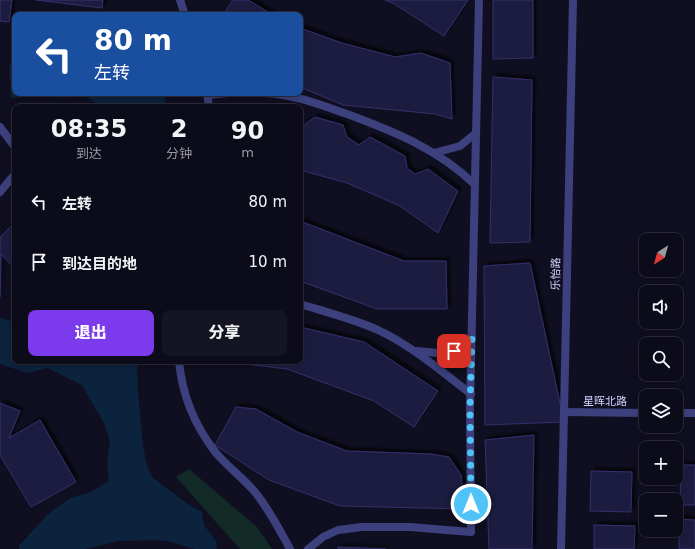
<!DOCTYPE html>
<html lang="zh">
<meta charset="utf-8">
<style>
:root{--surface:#0c0b19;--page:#151422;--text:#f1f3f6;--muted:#9a9ba2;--line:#2c2b38;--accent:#7c3aed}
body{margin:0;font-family:"DejaVu Sans","Noto Sans SC",sans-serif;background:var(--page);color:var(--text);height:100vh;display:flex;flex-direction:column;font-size:15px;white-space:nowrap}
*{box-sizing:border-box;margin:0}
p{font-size:13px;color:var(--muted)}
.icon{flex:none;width:22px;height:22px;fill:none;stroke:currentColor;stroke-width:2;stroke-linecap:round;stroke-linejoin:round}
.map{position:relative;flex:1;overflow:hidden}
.sheet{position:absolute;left:12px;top:104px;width:291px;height:260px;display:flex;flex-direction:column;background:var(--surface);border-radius:8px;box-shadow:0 2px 10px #0003,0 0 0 1px var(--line)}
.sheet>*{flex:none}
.guide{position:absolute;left:12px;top:12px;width:291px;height:84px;border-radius:8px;box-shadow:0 2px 10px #0003,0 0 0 1px var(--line);background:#1a4fa0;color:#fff;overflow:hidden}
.needle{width:26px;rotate:217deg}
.tools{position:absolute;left:639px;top:233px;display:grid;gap:8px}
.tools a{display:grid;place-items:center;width:44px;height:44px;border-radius:8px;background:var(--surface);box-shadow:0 2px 10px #0003,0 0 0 1px var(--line);font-size:20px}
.pin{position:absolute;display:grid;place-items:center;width:34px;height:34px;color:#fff;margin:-17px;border-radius:8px;box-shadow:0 2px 6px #0006}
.me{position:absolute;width:44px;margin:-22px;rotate:0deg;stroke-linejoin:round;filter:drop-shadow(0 0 3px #0008)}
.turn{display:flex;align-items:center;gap:14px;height:84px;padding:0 16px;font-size:18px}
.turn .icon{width:52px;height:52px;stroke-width:2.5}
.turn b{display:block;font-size:28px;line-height:34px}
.eta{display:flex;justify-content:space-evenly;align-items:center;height:68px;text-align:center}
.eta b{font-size:24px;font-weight:800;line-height:28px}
.primary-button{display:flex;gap:8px;margin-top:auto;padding:8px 16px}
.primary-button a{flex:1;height:46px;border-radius:8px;background:var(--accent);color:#fff;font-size:16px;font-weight:800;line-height:46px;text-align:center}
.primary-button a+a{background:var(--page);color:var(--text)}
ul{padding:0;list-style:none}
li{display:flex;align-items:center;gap:12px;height:60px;padding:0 16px}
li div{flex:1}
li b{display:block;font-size:15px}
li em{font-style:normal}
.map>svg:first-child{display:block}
</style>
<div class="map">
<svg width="695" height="549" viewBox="0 0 695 549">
<defs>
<filter id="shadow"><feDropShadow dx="3.5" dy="-3.5" stdDeviation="1" flood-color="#0009"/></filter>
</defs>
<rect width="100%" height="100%" fill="#100f21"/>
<path fill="#122b27" d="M189,469l68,58 15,22h-32l-64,-72z"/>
<g fill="#0c233d">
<path d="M15,56v37h148l4,14h-65l-21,-14 -17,5 -15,-3 -38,3 -2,-33z"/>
<path d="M0,318l15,4v39h122l1,31 5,55 4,18 6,13 36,27 13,7 2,13 12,16 1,8h-23l-22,-7 -16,-2 -38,1 -33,8h-66v-3l28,-31 23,-17 21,-6 18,-11 -2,-16 3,-23 -5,-17 -23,-40 -34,-17 -21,5 -27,-9z"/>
</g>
<g fill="#1f1c41" stroke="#352f6c" filter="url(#shadow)">
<path d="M0,0h12l-3,22 -9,-1z"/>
<path d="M36,0h67l-1,8z"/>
<path d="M233,0h15l25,15h-50z"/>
<path d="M385,0h83l-24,36 -51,-33z"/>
<path d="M493,0h40v58l-40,1z"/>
<path d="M300,28l42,15 53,14 26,-4 29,10 2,56 -17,-5 -92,-9 -43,-18z"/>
<path d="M493,77l39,3 -2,162 -40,1z"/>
<path d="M315,117l28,8 4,12 12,8 11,-8 35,19 2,12 8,6 13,-5 30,22 -20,42 -38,-27 -53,-23 -47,-13v-34l4,-11z"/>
<path d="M300,221l104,40h42l1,48h-70l-77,-28z"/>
<path d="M15,222v47l-14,-15 -1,43v-60z"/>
<path d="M530,263l34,159 -79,3 -1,-159z"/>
<path d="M300,327l64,15 74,49 -24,36 -40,-26 -87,-32 -67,-8h80z"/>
<path d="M0,403l20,8 -11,27 31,-18 36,62 -45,25 -31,-52z"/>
<path d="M236,407l20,2 41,23 50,19 84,3 18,3 12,18 3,34 -124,-3 -71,-26 -54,-35z"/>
<path d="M534,435l-2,114h-43l-4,-109z"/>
<path d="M681,465h14v40h-15z"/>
<path d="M591,471l41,1 -1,40 -41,-1z"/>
<path d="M679,519l16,1v29h-16z"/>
<path d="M594,525l41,1 -1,23h-40z"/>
<path d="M338,547l48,2h-48z"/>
</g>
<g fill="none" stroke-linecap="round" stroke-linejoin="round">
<g stroke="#3c417e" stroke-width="8">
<path d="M180,0l5,15"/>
<path d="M207,93l2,14"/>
<path d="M264,93c29,1 57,12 83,21 46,17 91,35 127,70"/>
<path d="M207,95l21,-2"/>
<path d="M0,127l15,20"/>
<path d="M434,153l26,-7 16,-13"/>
<path d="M0,192l15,-18"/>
<path d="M300,304c26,8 53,15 78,26 34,16 63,41 93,64"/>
<path d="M417,351l21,2 16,-2 18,-14"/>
<path d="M179,361c3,34 16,65 37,92 12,14 27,25 39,39 14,17 24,37 35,57"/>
<path d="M308,549l15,-12 15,-7 24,-3h48l61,5 -1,-124 9,-408"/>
</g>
<g stroke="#3c417e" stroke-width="8">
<path d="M564,412l82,1"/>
<path d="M676,413h19"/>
<path d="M561,549l12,-549"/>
</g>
</g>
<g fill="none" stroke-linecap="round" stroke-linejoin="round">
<path stroke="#4fc3f7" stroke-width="7" stroke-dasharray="0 12.6" d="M454,351l18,-14 -2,71 1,96"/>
</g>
<g text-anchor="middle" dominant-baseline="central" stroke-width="4" stroke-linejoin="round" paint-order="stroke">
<g font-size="11" fill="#d2d2fd" stroke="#100f21">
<text transform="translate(556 274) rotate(-89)">乐怡路</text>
<text x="605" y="401">星晖北路</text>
</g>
</g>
</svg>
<div class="tools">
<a><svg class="needle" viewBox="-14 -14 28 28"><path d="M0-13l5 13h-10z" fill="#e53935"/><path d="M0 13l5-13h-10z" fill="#9a9ba2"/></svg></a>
<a><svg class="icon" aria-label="sound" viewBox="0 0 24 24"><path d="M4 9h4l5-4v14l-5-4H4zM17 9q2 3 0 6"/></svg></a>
<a><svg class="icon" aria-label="search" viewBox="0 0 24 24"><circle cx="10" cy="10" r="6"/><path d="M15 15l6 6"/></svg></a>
<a><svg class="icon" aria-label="layers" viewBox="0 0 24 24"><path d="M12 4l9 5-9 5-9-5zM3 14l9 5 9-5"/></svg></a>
<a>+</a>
<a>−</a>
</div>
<div class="pin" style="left:454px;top:351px;background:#d93025"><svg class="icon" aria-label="arrive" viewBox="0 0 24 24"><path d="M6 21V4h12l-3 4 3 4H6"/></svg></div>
<svg class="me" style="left:471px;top:504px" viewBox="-20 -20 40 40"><circle r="17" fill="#4fc3f7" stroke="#fff" stroke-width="3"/><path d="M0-11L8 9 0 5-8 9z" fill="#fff"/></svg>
<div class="guide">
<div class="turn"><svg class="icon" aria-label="left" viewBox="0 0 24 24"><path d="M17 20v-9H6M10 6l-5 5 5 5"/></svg><div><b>80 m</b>左转</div></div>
</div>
<section class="sheet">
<div class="eta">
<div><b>08:35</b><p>到达</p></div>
<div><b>2</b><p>分钟</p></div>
<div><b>90</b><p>m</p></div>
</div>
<ul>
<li><svg class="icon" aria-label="left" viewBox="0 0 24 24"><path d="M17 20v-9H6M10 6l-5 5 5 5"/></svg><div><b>左转</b></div><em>80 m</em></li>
<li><svg class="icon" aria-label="arrive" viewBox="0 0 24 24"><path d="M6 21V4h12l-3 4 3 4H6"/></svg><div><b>到达目的地</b></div><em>10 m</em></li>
</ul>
<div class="primary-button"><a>退出</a><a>分享</a></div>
</section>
</div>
